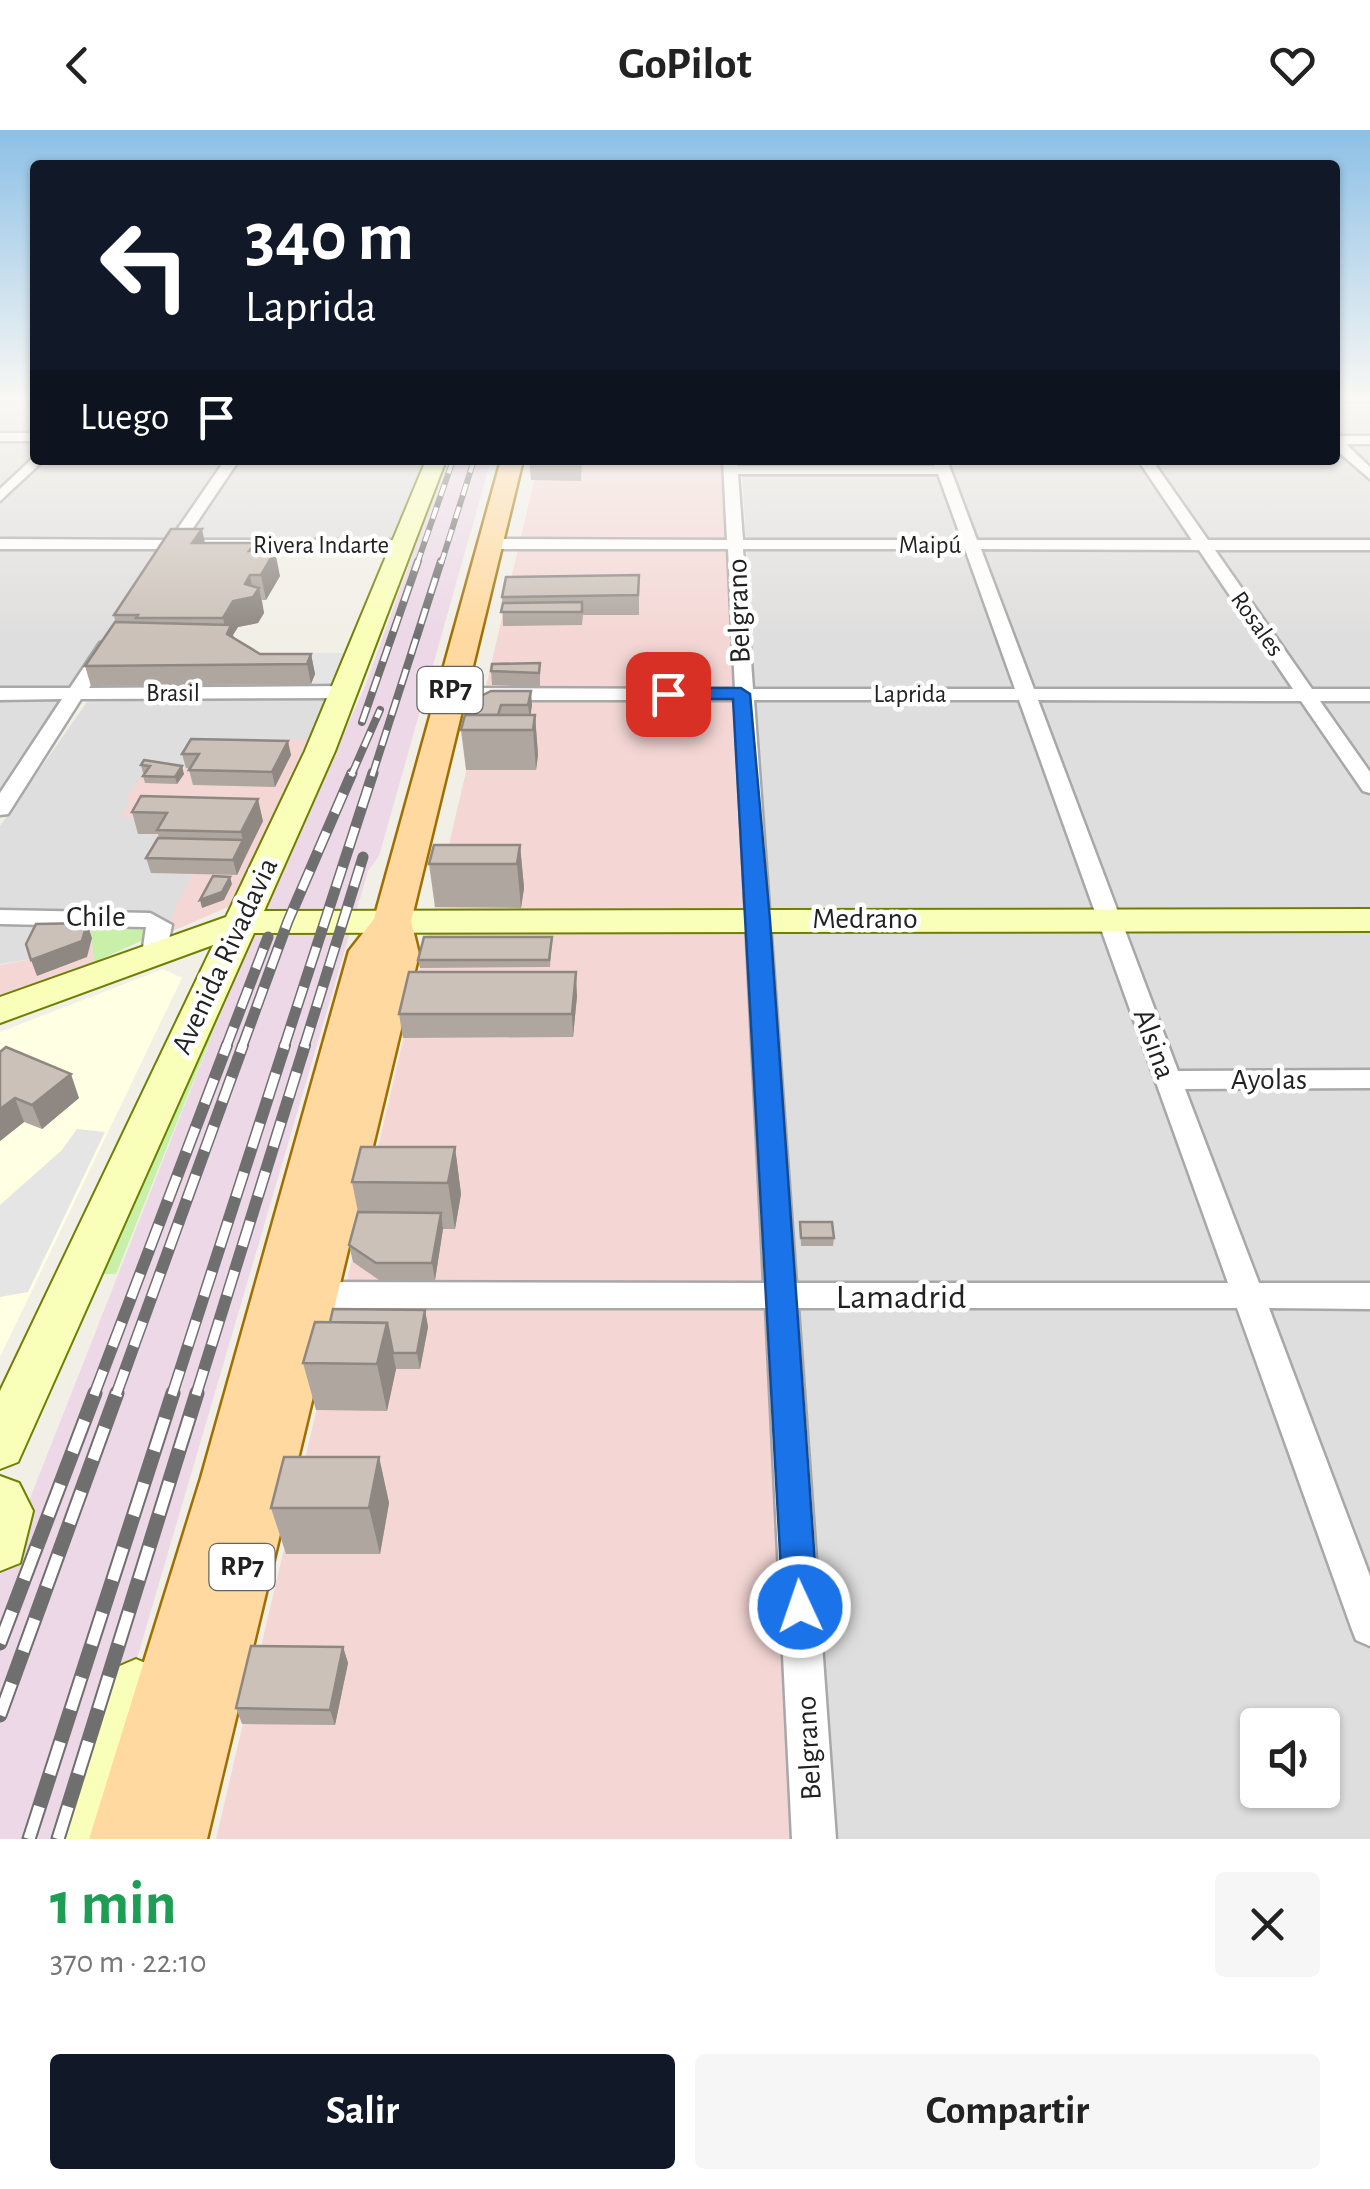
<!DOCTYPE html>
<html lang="es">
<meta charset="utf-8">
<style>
:root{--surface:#fff;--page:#f6f6f6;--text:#222;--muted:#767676;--accent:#111827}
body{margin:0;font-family:"Alegreya Sans",sans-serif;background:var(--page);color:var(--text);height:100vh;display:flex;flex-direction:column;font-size:38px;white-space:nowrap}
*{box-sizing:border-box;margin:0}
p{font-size:32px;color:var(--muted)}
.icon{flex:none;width:55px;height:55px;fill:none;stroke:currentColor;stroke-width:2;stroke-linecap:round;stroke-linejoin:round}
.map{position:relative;height:1709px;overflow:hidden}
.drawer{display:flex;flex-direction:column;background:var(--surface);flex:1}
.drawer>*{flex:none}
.hud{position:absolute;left:30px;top:30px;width:1310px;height:305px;border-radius:10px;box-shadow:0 2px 8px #0004;background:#111827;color:#fff;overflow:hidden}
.controls{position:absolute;left:1240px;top:1578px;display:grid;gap:20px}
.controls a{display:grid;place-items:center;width:100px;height:100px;border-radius:10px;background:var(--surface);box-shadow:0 2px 8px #0004;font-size:50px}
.pin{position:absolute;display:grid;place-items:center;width:85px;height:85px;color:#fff;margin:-42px;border-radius:20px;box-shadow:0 5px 15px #0006}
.me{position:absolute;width:110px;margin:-55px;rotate:357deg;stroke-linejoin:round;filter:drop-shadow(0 0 8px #0008)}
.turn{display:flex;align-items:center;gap:35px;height:210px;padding:0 50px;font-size:45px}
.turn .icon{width:130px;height:130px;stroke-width:2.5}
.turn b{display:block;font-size:70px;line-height:85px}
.then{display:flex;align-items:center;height:95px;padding:0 50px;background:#0003;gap:20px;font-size:38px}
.round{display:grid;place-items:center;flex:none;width:105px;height:105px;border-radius:10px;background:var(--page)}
.overview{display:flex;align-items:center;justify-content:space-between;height:170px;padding:0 50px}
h1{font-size:60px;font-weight:600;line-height:75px;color:#1e9e55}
.button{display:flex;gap:20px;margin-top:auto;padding:20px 50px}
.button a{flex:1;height:115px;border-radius:10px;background:var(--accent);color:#fff;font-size:40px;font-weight:600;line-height:115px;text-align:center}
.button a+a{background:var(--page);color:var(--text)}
header{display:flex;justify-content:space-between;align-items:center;height:130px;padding:0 50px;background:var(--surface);font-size:45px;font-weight:600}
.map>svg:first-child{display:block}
</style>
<header><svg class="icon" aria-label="back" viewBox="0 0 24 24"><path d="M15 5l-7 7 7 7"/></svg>GoPilot<svg class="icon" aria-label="heart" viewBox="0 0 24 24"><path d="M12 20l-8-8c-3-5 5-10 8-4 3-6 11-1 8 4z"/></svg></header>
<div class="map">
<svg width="1370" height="1709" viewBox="0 0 1370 1709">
<rect width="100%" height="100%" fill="#f2efe7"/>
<g fill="#dfdede" fill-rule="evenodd">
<rect x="0" y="267" width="35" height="38"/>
<path d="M1335,267h35v1442h-544l-85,-1379h594zM1258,1595h64v65h-64z"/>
<path d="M0,309h35v21l-35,34z"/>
<path d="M44,330h184l-58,82h-170v-39z"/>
<path d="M239,330h187l-37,82h-193l-13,-5z"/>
<path d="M0,417h155l12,5 -96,134 -71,5z"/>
<path d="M0,567l61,3 -61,94z"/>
<path d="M314,567l14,4 -12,38 -130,29 -56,32 43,35 20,39 -27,58 -2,-12 -19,-8 -145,-2v-84l87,-124z"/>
<path d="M0,795h90v5h-38l-20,29 -32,5z"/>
</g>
<g fill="#f4d7d5">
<path d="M539,330h186l78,1379h-587z"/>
<path d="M213,609h103l-81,165 -67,29 7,-25 17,-33 -41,-2 21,-38 -34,-1 8,-16 -25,-1 9,-16 -5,-1 22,-33 38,1 9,-14h10z"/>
<path d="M52,800h38l4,32 -94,36v-33l32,-6z"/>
</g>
<path fill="#ecd8e7" d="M447,330h44l-112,396 -11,15 -284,968h-84v-264l230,-585v-9l134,-292z"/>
<path fill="#feffe3" d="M163,839l19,9 -182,379v-325z"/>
<g fill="#c9f0a9">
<path d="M90,795l56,1 2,12 -54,24z"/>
<path d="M230,851v9l-114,284h-19z"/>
</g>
<g fill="#e5e5e5">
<path d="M233,523h114l-13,31h-22l3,-10h-49z"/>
<path d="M77,999l28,3 -77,160 -28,5v-92l62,-55z"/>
</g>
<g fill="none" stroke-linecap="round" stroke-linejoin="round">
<defs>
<g id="street">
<rect x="1335" y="267" width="35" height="4"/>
<rect x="0" y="303" width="35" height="8"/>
<path d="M1335,306h35v8h-24l24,23v12l-35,-30z"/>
<path d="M35,326v4h9l-44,41v-12z"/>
<path d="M225,330h14l-54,80h217l8,5 -8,5 -223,-1 -12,11 -8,-5 4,-6h-163v-10l170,1z"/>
<path d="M723,330h14v6h198l-2,-6h14l30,80h215l-54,-80h14l56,80h162v10h-155l97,139h58v12h-50l50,71v21l-7,-2 -62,-90 -263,-1 140,371 192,-1v18l-185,1 74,194h111v26l-101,-1 101,268v70l-14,-6 -5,-13 -114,-319h-439l38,531h-44l-26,-531h-455l-11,-4 -5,-9 5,-9 11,-4 453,1 -29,-583h-286l-9,-6 9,-6 286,1 -7,-140h-238l-8,-5 8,-5 237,1zM738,344h200l24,66h-219zM743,419h222l50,140h-262zM981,419l218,1 94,139h-259zM754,570h265l209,583h-432z"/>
<path d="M106,512l9,5 -26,41 256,-2 9,6 -9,6 -264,1 -73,115 -8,1v-22l62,-94 -62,1v-12h70l30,-45z"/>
<path d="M0,780l150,3 22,12 -6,29 -12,7 -12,-7 4,-27 -146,-3z"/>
</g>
<g id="secondary">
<path d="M426,330h20l-111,291 -71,160 1106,-2v22l-1116,2 -236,529 -18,7v-78l213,-446 -213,78v-26l226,-80 79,-166z"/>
<path d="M0,1346l19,7 14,28 -13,52 -20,8z"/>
<path d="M136,1529l21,9 9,21 -45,150h-64l58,-171z"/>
</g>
<path id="primary" d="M501,330h22l-112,461 8,33 -212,885h-118l112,-361 148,-527 25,-32z"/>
</defs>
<use href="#street" stroke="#a8a8a8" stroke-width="5"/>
<use href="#secondary" stroke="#6e8000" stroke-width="4"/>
<use href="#primary" stroke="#9e6f00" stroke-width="5"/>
<use href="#street" fill="#fff" fill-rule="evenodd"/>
<use href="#secondary" fill="#f9ffb8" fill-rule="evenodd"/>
<use href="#primary" fill="#ffd99f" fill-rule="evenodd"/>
<defs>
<g id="rail-far4">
<path d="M417,434l36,-104"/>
<path d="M441,434l33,-104"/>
</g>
<g id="rail-far3">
<path d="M362,592l56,-161"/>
<path d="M351,646l29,-66"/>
<path d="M372,646l69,-215"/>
</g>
<g id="rail-far2">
<path d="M226,917l42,-110"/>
<path d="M242,917l46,-126 64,-148"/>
<path d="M284,917l89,-274"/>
<path d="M304,917l59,-190"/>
</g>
<g id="rail-far1">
<path d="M94,1265l133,-350"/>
<path d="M116,1265l127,-350"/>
<path d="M172,1265l113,-350"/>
<path d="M196,1265l109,-350"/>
</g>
<g id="rail">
<path d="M0,1513l95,-250"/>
<path d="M0,1585l117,-322"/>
<path d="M29,1709l144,-446"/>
<path d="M58,1709l139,-446"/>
</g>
</defs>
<use href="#rail-far4" stroke="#6f6f6f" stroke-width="6"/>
<use href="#rail-far3" stroke="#6f6f6f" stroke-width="8"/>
<use href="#rail-far2" stroke="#6f6f6f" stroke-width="11"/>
<use href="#rail-far1" stroke="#6f6f6f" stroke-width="12"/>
<use href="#rail" stroke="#6f6f6f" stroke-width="15"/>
<use href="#rail-far4" stroke="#fff" stroke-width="4" stroke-dasharray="12" stroke-linecap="butt"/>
<use href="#rail-far3" stroke="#fff" stroke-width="5" stroke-dasharray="16" stroke-linecap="butt"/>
<use href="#rail-far2" stroke="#fff" stroke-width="8" stroke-dasharray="21" stroke-linecap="butt"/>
<use href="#rail-far1" stroke="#fff" stroke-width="9" stroke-dasharray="26" stroke-linecap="butt"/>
<use href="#rail" stroke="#fff" stroke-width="11" stroke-dasharray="34" stroke-linecap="butt"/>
</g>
<g fill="#afa69f">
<path d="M529,330h53l-1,21 -50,-1z"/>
<path d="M205,413l51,8 24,25 -14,24h-4l2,13 -6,10 -20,4 -5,8 1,3 26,16h51l4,20 -4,10 -220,2 -6,-20 30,-44 -1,-7z"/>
<path d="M639,445v40h-56l-1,10 -79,1 -1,-29z"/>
<path d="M540,533v24l-48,-2 -1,-14z"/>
<path d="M477,575h55l-2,10h5l3,40 -2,15h-70l-5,-40z"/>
<path d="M182,624l109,1 -16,32 -82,-2 -4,-15 1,-1 -4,-1z"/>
<path d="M144,630l40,14 -7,10 -32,-1 -2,-7 2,-3h-2l-2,-8z"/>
<path d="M141,666l122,25 -26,54 -86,-2 -5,-15 13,-20 -1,-4h-20l-6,-22z"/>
<path d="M520,715l4,43 -3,20 -86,-1 -6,-43z"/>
<path d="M552,807l-2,30 -130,1 -2,-8z"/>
<path d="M577,866l-4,41 -170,1 -4,-24z"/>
<path d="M0,922l79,46 -37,31 -18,-7 -24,19z"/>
<path d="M455,1017l6,47 -6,35h-12l-8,51h-56l-26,-18 -4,-17 9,-33 -6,-30z"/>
<path d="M800,1092l34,16 -1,8h-32z"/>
<path d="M425,1180l3,17 -8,42h-24l-9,42 -71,-1 -13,-47 27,-41z"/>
<path d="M379,1327l10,46 -9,51h-94l-15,-46z"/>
<path d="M343,1517l5,16 -13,62 -93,-1 -6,-16z"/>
</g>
<g fill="#8e8782">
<path d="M202,399l5,24 -15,-10z"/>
<path d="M275,421l5,25 -14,24 -5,-25z"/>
<path d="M250,445l4,21 5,-8 5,25 -6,10 -20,4 -5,8 2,10 -4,9 -8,-36z"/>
<path d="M311,524l4,20 -4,10 -4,-20z"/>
<path d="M531,561l1,14 -2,14 -2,-14z"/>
<path d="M535,585l3,40 -2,15 -3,-40z"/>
<path d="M288,611l3,14 -16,32 -3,-15z"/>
<path d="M182,636l2,8 -7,10 -2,-7z"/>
<path d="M258,669l5,22 -17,34 -5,-23z"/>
<path d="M243,710l3,15 -9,20 -4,-15z"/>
<path d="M520,715l4,43 -3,20 -4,-44z"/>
<path d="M230,747l2,7 -8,16 -22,8 -2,-8z"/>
<path d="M87,793l5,15 -5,19 -50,19 -6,-16z"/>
<path d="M576,842l1,24 -4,41 -1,-23z"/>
<path d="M71,944l8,24 -37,31 -10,-24z"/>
<path d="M15,968l9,24 -24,19v-32z"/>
<path d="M455,1017l6,47 -6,35 -7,-46z"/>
<path d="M441,1083l2,16 -8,51 -3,-17z"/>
<path d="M425,1180l3,17 -8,42 -3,-16z"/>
<path d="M387,1193l9,46 -9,42 -10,-47z"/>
<path d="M379,1327l10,46 -9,51 -11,-46z"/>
<path d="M343,1517l5,16 -13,62 -5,-15z"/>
</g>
<g fill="#cbc1b9" stroke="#8e8782" stroke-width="2.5">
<path d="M171,399h31l-10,14h63l-6,8h26l-14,24h-11l-5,9 14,4 -6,9 -20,4 -10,17h-87l2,-3h-24z"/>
<path d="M639,445l-1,20 -136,2 4,-20z"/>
<path d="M582,472v10h-81l2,-9z"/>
<path d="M115,492l116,3 -4,9 33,20h51l-4,10 -222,2z"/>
<path d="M540,533l-1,10 -48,-2 1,-7z"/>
<path d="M491,561h40l-3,14h-27l-3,10h-28l2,-10h5l2,-8z"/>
<path d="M465,585h70l-2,15h-72z"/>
<path d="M191,609l97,2 -16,31 -83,-2 10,-16h-17z"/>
<path d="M144,630l38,6 -7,11 -32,-1 7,-10 -9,-1z"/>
<path d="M141,666l117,3 -17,33 -84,-2 10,-17 -35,-1z"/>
<path d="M158,708l85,2 -10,20 -87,-2z"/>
<path d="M434,715h86l-3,19h-88z"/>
<path d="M213,746l17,1 -8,15 -22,8z"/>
<path d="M87,793l-5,18 -51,19 -5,-16 10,-20z"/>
<path d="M424,807h128l-3,23h-131z"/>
<path d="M409,842h167l-4,42h-173z"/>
<path d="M6,917l65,27 -39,31 -17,-7 -15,11v-57z"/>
<path d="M361,1017h94l-7,36 -96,-1z"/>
<path d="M358,1082l83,1 -9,50h-56l-27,-18z"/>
<path d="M800,1092h32l2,16h-33z"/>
<path d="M333,1179l92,1 -8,43h-24l-6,-30 -57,-1z"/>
<path d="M315,1192l72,1 -10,41 -74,-1z"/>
<path d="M284,1327h95l-10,51h-98z"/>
<path d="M251,1516l92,1 -13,63 -94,-2z"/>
</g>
<linearGradient id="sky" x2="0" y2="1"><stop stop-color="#8cc0e6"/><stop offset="0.53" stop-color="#f9f8f4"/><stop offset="1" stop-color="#f9f8f4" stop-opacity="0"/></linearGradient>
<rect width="1370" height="506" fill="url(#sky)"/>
<path fill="#1a73e8" stroke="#114b97" stroke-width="2.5" d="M741,558l9,6 20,226 48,687 -5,12 -13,5 -12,-5 -5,-12 -50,-908h-65l-8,-5 8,-6z"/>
<g text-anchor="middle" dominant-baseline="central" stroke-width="9" stroke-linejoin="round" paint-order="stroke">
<g font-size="25" fill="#212121" stroke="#fff">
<text x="321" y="415">Rivera Indarte</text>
<text x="930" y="415">Maipú</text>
<text transform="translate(1257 494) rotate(55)">Rosales</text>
<text x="173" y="563">Brasil</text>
<text x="910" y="564">Laprida</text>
</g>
<g fill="#fff" stroke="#646464" stroke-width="2.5">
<rect x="417.5" y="537" width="65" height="46" rx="8"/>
<rect x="209.5" y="1414" width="65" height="46" rx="8"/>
</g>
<g font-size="28" font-weight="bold" fill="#212121">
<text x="450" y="560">RP7</text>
<text x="242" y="1437">RP7</text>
</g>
<g font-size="30" fill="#212121" stroke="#fff">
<text transform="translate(739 481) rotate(-92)">Belgrano</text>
<text x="96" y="787">Chile</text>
<text x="865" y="789">Medrano</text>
<text transform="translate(225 826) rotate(-65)">Avenida Rivadavia</text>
<text transform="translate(1154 914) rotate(70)">Alsina</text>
<text x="1269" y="950">Ayolas</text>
<text transform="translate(809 1618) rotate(-93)">Belgrano</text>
</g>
<g font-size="35" fill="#212121" stroke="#fff">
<text x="901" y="1167">Lamadrid</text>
</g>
</g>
</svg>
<div class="controls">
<a><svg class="icon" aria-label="sound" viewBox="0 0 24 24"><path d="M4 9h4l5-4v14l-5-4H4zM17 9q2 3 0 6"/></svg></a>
</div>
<div class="pin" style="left:668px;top:564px;background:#d93025"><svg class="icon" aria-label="arrive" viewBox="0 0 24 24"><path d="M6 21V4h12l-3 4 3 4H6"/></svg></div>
<svg class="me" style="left:800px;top:1477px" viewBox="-20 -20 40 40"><circle r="17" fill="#1a73e8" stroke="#fff" stroke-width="3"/><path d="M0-11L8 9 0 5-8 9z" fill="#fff"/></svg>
<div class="hud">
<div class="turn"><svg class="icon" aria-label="left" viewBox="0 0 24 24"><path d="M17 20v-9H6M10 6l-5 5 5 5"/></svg><div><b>340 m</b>Laprida</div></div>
<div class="then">Luego<svg class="icon" aria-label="arrive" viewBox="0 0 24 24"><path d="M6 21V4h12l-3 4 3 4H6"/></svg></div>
</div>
</div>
<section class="drawer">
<div class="overview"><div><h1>1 min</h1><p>370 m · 22:10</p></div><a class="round"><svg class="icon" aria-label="close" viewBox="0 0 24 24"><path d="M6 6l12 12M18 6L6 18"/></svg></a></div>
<div class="button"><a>Salir</a><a>Compartir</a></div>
</section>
